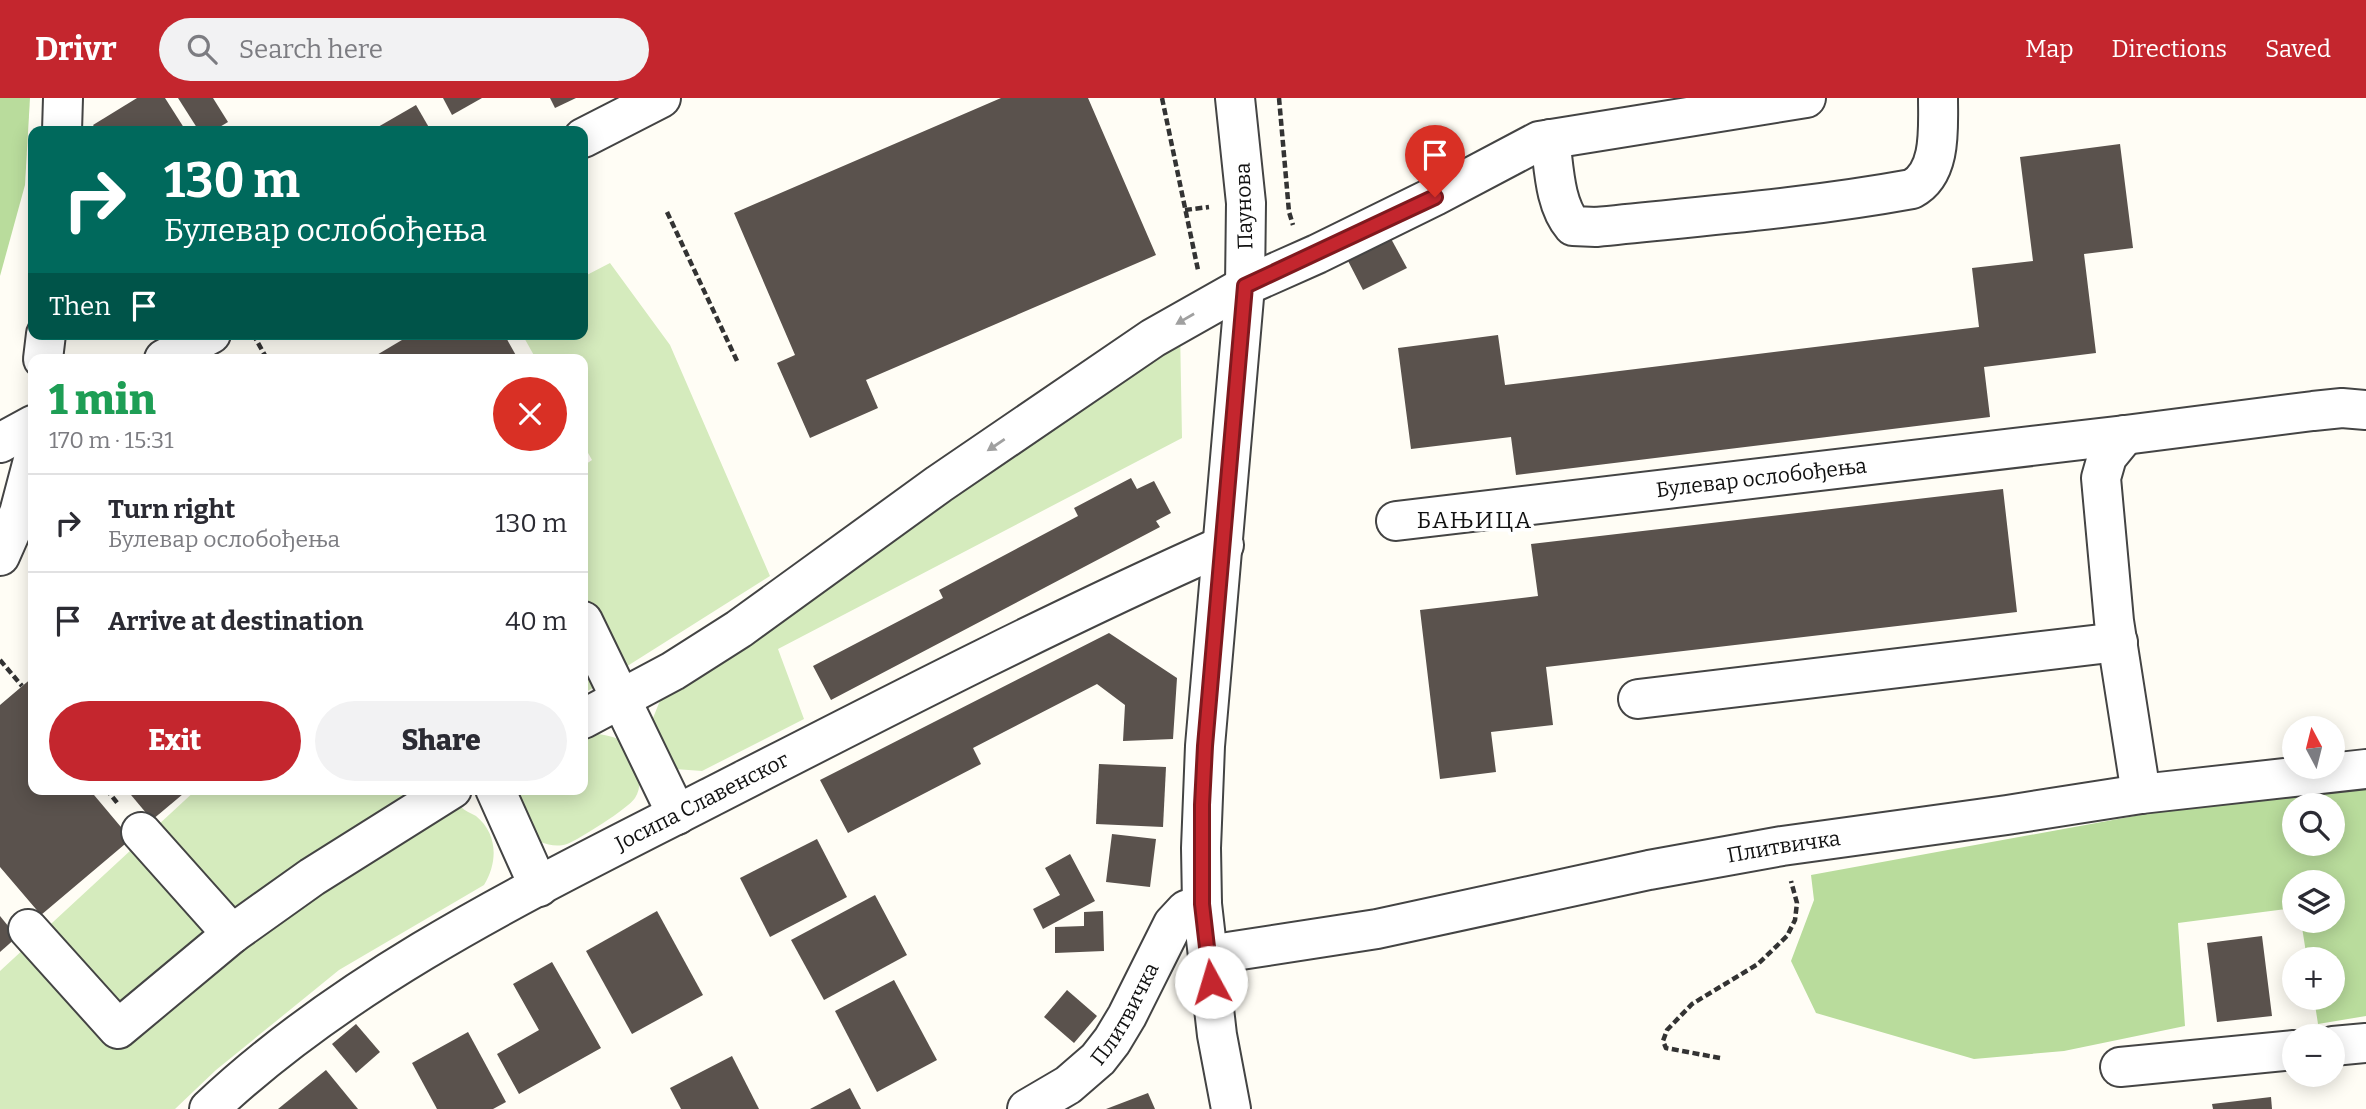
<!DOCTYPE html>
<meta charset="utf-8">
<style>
:root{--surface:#fff;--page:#f2f2f3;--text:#2b2b33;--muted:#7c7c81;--line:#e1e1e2;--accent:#c4262e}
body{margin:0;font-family:Bitter,serif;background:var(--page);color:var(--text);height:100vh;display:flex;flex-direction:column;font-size:26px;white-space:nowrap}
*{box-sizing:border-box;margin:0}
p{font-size:23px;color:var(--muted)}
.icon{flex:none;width:38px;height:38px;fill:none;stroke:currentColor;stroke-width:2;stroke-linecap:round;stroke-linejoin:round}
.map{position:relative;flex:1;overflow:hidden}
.panel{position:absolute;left:28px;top:256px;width:560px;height:441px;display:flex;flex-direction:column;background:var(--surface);border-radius:14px;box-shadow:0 4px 18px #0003}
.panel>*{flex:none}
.guide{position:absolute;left:28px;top:28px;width:560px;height:214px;border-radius:14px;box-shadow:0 4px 18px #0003;background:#00695c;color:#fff;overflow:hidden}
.needle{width:46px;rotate:353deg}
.fabs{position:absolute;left:2282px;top:618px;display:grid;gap:14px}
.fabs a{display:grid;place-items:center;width:63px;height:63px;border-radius:50%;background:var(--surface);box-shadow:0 4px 18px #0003;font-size:35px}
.pin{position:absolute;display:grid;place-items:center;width:60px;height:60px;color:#fff;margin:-72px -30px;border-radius:50% 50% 50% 0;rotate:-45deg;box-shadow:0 0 7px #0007}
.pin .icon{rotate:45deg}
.me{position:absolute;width:77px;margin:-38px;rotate:354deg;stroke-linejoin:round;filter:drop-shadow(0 0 5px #0008)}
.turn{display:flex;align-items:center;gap:24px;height:147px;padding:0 21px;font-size:32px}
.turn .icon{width:91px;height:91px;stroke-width:2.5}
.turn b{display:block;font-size:49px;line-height:60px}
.then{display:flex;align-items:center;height:66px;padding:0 21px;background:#0003;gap:14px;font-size:26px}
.round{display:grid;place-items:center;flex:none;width:74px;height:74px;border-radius:37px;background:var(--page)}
.headline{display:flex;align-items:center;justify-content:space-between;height:119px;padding:0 21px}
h1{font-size:42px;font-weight:800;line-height:52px;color:#1e9e55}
.button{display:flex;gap:14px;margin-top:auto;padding:14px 21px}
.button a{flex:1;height:80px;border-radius:42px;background:var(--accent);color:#fff;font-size:28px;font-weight:800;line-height:80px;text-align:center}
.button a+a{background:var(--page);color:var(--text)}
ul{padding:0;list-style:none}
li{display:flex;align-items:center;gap:21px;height:98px;padding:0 21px;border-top:2px solid var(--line)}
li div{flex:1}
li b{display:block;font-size:26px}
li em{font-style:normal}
header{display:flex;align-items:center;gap:42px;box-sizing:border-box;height:98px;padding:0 35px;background:var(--accent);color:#fff}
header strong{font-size:33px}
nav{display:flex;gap:38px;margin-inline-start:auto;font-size:24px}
.search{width:490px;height:63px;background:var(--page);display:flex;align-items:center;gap:18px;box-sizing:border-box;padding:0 24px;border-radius:38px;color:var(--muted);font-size:26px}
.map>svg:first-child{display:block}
</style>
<header>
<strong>Drivr</strong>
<div class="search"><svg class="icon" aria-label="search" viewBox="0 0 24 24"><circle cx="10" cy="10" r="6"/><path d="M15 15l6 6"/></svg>Search here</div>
<nav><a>Map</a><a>Directions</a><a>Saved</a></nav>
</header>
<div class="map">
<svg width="2366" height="1011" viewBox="0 0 2366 1011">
<rect width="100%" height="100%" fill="#fffdf5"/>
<g fill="#d5ebbd">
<path d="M610,165l60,82 100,231 -187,118v-228l9,-6 -9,-16v-85h-47l-14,-25h61v-57z"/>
<path d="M1180,231l2,109 -404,211 26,70 -102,52 -27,-2 -24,-46 10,-25z"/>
<path d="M593,635c11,2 23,3 31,10 14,12 21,40 11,55 -6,10 -57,42 -68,46 -10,3 -18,1 -27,-2l-26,-53h69v-55z"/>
<path d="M197,691h251c4,6 8,14 13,18 4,4 10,6 15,9 22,18 22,46 8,69l-145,85 -123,100 -41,39h-175v-138z"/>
</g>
<g fill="#b9dc9c" fill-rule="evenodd">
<path d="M0,0h30l-5,87 -25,91z"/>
<path d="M2366,691v227l-48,8 -4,-26h19v-39h-26l-6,-38 32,-1v-38h-39v26l-116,15 7,103 -121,25 -90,8 -158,-46 -25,-52 23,-61 -3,-25 384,-70zM2294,707h39v39h-39z"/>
</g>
<g fill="#5a524d">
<path d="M137,0h28l21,33h-89l-4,-6z"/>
<path d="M178,0h35l15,24 -15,9h-14z"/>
<path d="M443,0h39l-30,17z"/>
<path d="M550,0h26l-21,10z"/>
<path d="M1001,0h87l68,157 -290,125 12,28 -68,30 -33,-75 18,-8 -61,-142z"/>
<path d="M416,7l15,26h-60z"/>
<path d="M2120,46l13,104 -49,6 12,99 -112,14 6,50 -474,58 -5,-38 -100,12 -13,-101 100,-13 7,50 474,-58 -7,-59 61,-7 -13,-104z"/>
<path d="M1389,137l18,33 -44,22 -17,-33z"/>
<path d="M412,236h92l14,25h-148z"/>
<path d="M1131,380l6,11 17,-8 17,32 -15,8 4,6 -329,173 -18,-34 130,-68 -4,-8 139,-74 -4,-8z"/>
<path d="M2003,391l14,123 -471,55 7,58 -62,7 5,40 -56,7 -20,-169 118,-14 -7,-52z"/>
<path d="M1109,535l68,45 -4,61 -50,2 2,-36 -28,-21 -124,64 8,16 -133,69 -28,-53z"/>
<path d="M33,579v112h56l42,50 -90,76 -41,-48v-162z"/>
<path d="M1099,666l67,3 -3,60 -67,-3z"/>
<path d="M126,691h63l-37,31z"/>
<path d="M1112,736l44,5 -6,48 -44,-5z"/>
<path d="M817,741l30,58 -77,40 -30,-59z"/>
<path d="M1070,756l25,47 -52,28 -10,-20 27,-14 -15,-27z"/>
<path d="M875,797l32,60 -83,45 -33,-60z"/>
<path d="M657,813l46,84 -71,39 -46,-83z"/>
<path d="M1103,813l1,40 -49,2v-26l29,-1v-14z"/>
<path d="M0,818l17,21 -17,15z"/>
<path d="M2262,838l10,80 -55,6 -10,-79z"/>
<path d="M552,864l49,86 -82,46 -22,-40 42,-24 -26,-46z"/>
<path d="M894,882l43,80 -60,32 -42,-81z"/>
<path d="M1067,892l30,26 -23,27 -30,-26z"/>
<path d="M356,926l24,28 -24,21 -24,-29z"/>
<path d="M468,934l38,70 -13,7h-56l-25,-46z"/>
<path d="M732,958l27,53h-78l-11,-21z"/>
<path d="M326,972l32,39h-80z"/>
<path d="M850,990l11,21h-51z"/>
<path d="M1148,995l7,16h-49z"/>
<path d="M2271,999l1,12h-59l-1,-5z"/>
</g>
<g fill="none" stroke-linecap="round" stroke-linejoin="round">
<defs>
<g id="minor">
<path d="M62,33l1,-33"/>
<path d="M583,40l78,-40"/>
<path d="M1550,41c4,27 4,65 23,87l23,1c106,-11 212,-19 316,-38 30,-16 26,-61 26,-91"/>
<path d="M43,261l3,-25"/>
<path d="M164,261l47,-25"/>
<path d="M2125,337l-18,22 -6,21 13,143 27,173"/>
<path d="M0,345l33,-18"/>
<path id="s1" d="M1396,423l729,-86 188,-24 29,-3 24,2"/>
<path d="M0,458l19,-43 14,-53"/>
<path d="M583,523l94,194"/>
<path d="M1638,601l480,-57"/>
<path d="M583,621l90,-48 66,-42 200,-145 214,-146 92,-52 72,-32 118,-58 104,-55 267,-43"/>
<path d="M495,691l44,98"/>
<path d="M141,734l91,102"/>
<path d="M28,831l90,100 114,-95 80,-57 140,-88"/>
<path id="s2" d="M1208,857l169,-26 272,-59 133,-24 225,-31 134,-21 225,-25"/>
<path d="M2333,948l33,-3"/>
<path d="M2120,969l174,-17"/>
<path id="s3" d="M209,1011c143,-135 327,-222 500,-311 170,-87 340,-175 515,-253"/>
<path id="s4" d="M1027,1011l41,-24 30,-26 14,-18 15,-25 46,-92 13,-14 16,-6"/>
<path d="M1231,1011l-14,-74 -15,-131 -1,-56 4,-102 40,-460 1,-83 -11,-105"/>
</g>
</defs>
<use href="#minor" stroke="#444" stroke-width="42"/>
<g stroke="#333" stroke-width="4.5" stroke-dasharray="7 3.5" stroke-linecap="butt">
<path d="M1162,0l36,172"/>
<path d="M1279,0l10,114 4,13"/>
<path d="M1185,112l24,-3"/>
<path d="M667,114l71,151"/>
<path d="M253,236l14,25"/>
<path d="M0,562l22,26"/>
<path d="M106,691l13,16"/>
<path d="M1720,960l-54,-10 -3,-7 4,-11 25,-26 66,-40 29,-28 8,-16 2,-17 -6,-22"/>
</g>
<use href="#minor" stroke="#fff" stroke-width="38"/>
</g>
<defs><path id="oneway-solid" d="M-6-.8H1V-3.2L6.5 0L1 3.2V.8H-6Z" transform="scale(1.75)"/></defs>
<g fill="#a0a0a0">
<use href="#oneway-solid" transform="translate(1185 221) rotate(150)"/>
<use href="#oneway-solid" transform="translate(996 347) rotate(146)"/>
</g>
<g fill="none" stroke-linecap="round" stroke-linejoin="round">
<defs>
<path id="route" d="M1211,884l-9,-78v-99l3,-59 40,-460 190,-89"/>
</defs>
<use href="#route" stroke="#7f191e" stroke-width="18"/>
<use href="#route" stroke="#c4262e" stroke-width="12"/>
</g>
<g text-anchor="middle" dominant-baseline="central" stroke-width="7" stroke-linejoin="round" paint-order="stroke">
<g font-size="21" fill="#111" stroke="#fff">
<text transform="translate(1244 108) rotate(-92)">Паунова</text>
<text stroke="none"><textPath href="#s1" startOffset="368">Булевар ослобођења</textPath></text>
<text stroke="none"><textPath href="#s3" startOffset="583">Јосипа Славенског</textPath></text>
<text stroke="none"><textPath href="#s2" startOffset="586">Плитвичка</textPath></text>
<text stroke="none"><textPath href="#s4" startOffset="140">Плитвичка</textPath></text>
</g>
<g font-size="23" letter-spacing="2" fill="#111" stroke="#fff">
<text x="1475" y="422">БАЊИЦА</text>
</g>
</g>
</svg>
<div class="fabs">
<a><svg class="needle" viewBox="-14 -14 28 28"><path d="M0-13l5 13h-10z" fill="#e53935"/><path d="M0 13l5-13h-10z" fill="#7c7c81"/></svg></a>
<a><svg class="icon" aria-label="search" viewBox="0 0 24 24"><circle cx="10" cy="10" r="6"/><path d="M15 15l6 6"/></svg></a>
<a><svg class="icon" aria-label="layers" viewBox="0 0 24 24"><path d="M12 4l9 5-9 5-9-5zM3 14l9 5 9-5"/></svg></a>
<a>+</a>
<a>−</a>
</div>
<div class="pin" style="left:1435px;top:99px;background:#d93025"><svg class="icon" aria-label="arrive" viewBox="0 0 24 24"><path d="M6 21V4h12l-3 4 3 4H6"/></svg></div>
<svg class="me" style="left:1211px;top:884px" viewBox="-20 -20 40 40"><circle r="19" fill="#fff"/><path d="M0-13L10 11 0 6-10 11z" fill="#c4262e"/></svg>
<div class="guide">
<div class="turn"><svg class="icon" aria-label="right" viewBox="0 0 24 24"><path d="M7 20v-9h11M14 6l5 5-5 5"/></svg><div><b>130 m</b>Булевар ослобођења</div></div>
<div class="then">Then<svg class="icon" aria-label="arrive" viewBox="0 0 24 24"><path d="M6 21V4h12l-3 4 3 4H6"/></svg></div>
</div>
<section class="panel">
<div class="headline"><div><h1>1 min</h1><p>170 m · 15:31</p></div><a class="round" style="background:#d93025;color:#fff"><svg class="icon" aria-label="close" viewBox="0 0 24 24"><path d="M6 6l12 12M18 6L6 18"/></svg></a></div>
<ul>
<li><svg class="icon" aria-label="right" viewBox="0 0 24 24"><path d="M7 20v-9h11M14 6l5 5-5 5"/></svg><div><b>Turn right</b><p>Булевар ослобођења</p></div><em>130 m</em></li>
<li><svg class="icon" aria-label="arrive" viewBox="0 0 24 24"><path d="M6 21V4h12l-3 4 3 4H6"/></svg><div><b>Arrive at destination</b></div><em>40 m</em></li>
</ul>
<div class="button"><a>Exit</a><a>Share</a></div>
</section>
</div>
